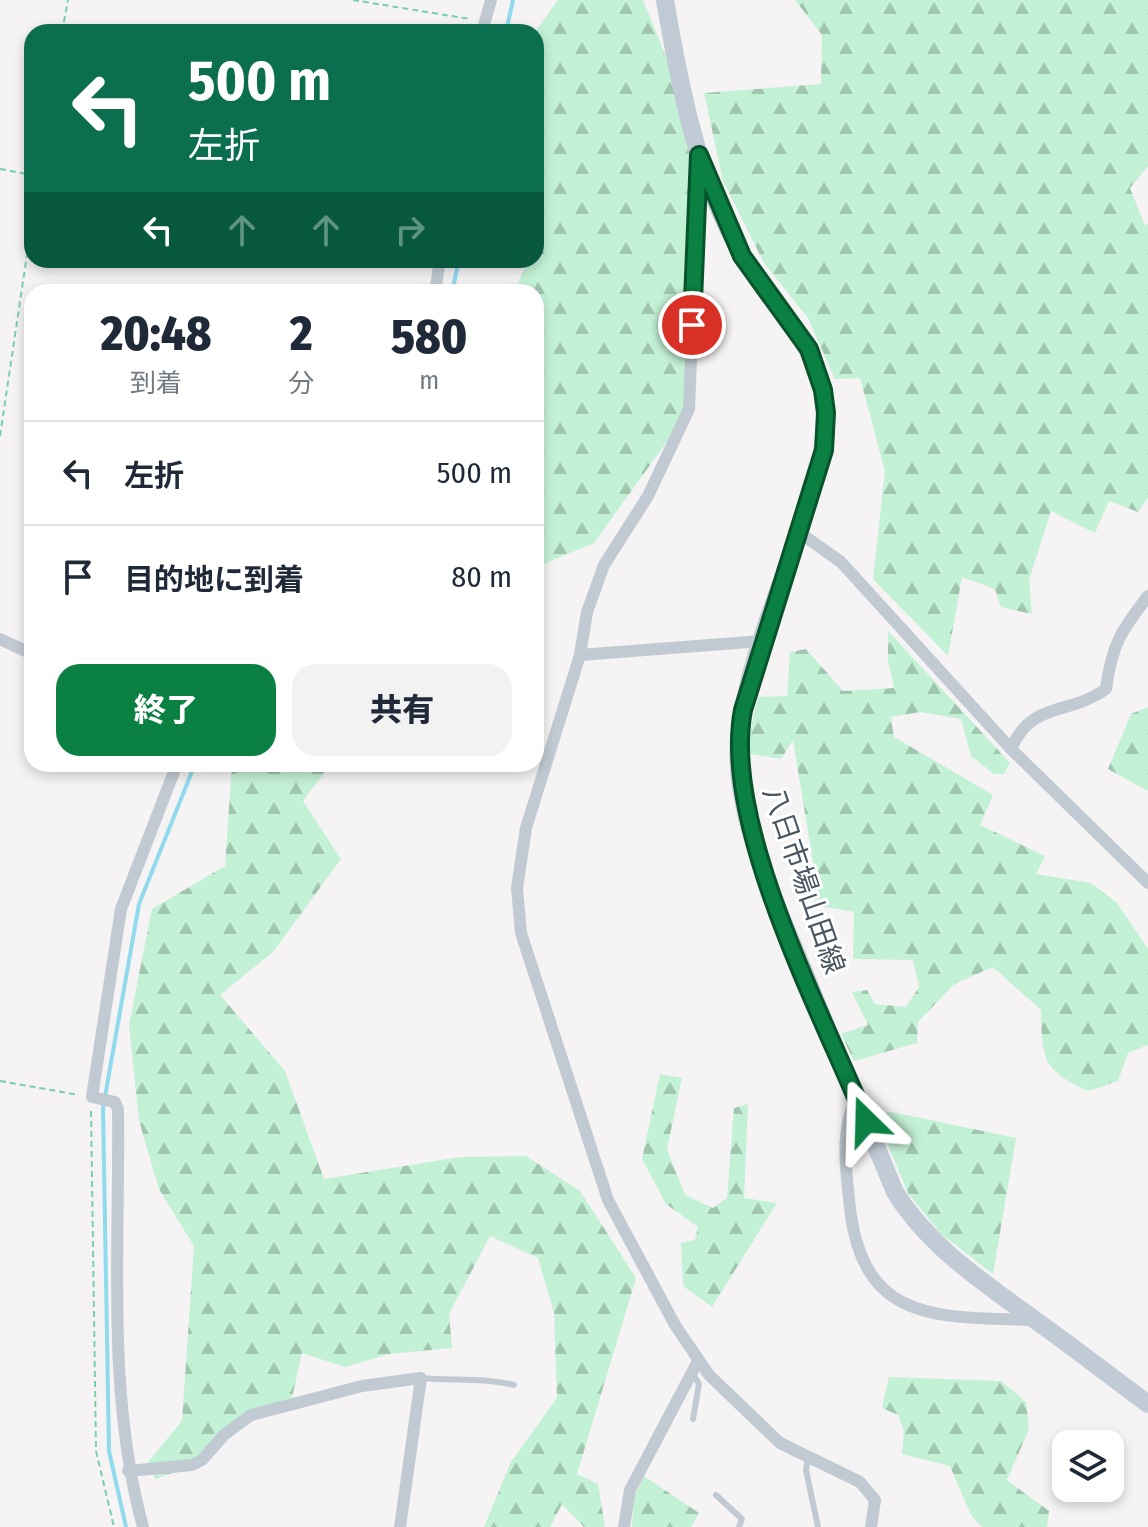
<!DOCTYPE html>
<html lang="ja">
<meta charset="utf-8">
<style>
:root{--surface:#fff;--page:#f2f2f3;--text:#1f2937;--muted:#747a83;--line:#e0e1e3;--accent:#0b8043}
body{margin:0;font-family:"Fira Sans Condensed","Noto Sans JP",sans-serif;background:var(--page);color:var(--text);height:100vh;display:flex;flex-direction:column;font-size:30px;white-space:nowrap}
*{box-sizing:border-box;margin:0}
p{font-size:26px;color:var(--muted)}
.icon{flex:none;width:44px;height:44px;fill:none;stroke:currentColor;stroke-width:2;stroke-linecap:round;stroke-linejoin:round}
.map{position:relative;flex:1;overflow:hidden}
.panel{position:absolute;left:24px;top:284px;width:520px;height:488px;display:flex;flex-direction:column;background:var(--surface);border-radius:24px;box-shadow:0 4px 12px #0003}
.panel>*{flex:none}
.top-card{position:absolute;left:24px;top:24px;width:520px;height:244px;border-radius:24px;box-shadow:0 4px 12px #0003;background:#0b6e4f;color:#fff;overflow:hidden}
.controls{position:absolute;left:1052px;top:1430px;display:grid;gap:16px}
.controls a{display:grid;place-items:center;width:72px;height:72px;border-radius:16px;background:var(--surface);box-shadow:0 4px 12px #0003;font-size:40px}
.pin{position:absolute;display:grid;place-items:center;width:68px;height:68px;color:#fff;margin:-34px;border:4px solid #fff;border-radius:50%;box-shadow:0 2px 8px #0007}
.me{position:absolute;width:88px;margin:-44px;rotate:338deg;stroke-linejoin:round;filter:drop-shadow(0 0 6px #0008)}
.turn{display:flex;align-items:center;gap:28px;height:168px;padding:0 32px;font-size:36px}
.turn .icon{width:104px;height:104px;stroke-width:2.5}
.turn b{display:block;font-size:56px;line-height:68px}
.lanes{display:flex;align-items:center;height:76px;padding:0 32px;background:#0003;justify-content:center;gap:40px;direction:ltr}
.lanes .off{opacity:.35}
.eta{display:flex;justify-content:space-evenly;align-items:center;height:136px;text-align:center}
.eta b{font-size:48px;font-weight:800;line-height:56px}
.button{display:flex;gap:16px;margin-top:auto;padding:16px 32px}
.button a{flex:1;height:92px;border-radius:24px;background:var(--accent);color:#fff;font-size:32px;font-weight:800;line-height:92px;text-align:center}
.button a+a{background:var(--page);color:var(--text)}
ul{padding:0;list-style:none}
li{display:flex;align-items:center;gap:24px;height:104px;padding:0 32px;border-top:2px solid var(--line)}
li div{flex:1}
li b{display:block;font-size:30px}
li em{font-style:normal}
.map>svg:first-child{display:block}
</style>
<div class="map">
<svg width="1148" height="1527" viewBox="0 0 1148 1527">
<defs>
<pattern id="forest-firs" width="22" height="20" patternUnits="userSpaceOnUse" patternTransform="scale(2)"><rect width="22" height="20" fill="#c3f1d5"/><path d="M5 1l3.5 6h-7zM16 11l3.5 6h-7z" fill="#a0c6b0"/></pattern>
</defs>
<rect width="100%" height="100%" fill="#f5f3f3"/>
<g fill="url(#forest-firs)">
<path d="M558,0h85l49,121 13,78 -19,216 -92,128 -58,24v-275h-22l14,-32h8l-1,-228z"/>
<path d="M795,0h353v166l-18,22 15,38 3,-3v275l-10,14 -29,-11 -14,32 -44,-22 -22,69 3,34 -31,-7 -6,-18 -33,-12 -14,79 -75,-77 12,-108 -25,-93 -25,1 -27,-61 -44,-55 -41,-82 -19,-88 117,-9 1,-49z"/>
<path d="M888,631l122,132 -6,11h-10l-23,-18 -10,-37 -41,-7 -29,5 3,20 99,58 -13,30 65,31 -9,18 55,9 26,20 31,46v96l-20,8 -10,28 -29,10c-47,-20 -47,-33 -48,-81l-48,-43 -39,17 -36,38 -1,21 -63,18 -13,-27 27,-9 -16,-33 15,-2 8,14 31,3 13,-20 -6,-27 -60,-1 1,-47 -40,-7 -1,-43 -20,-122 -12,19 -36,-6 13,-56 29,-1 3,-44 16,-3 37,42 51,-3 -6,-27z"/>
<path d="M1148,707v84l-40,-22 23,-55z"/>
<path d="M232,764h99l-28,37 38,58 -68,93 -53,43 65,76 39,108 136,-22 66,-1 54,35 56,87 -59,196 21,10 7,43h-21l-22,-23 -12,23h-66l27,-65 46,-64 -3,-85 -16,-55 -48,-22 -41,78 3,34 -63,6 -44,13 -43,-14 -10,45 -61,36 -27,29 -49,16 -7,-17 34,-41 12,-175 -35,-57 -20,-68 -10,-96 23,-116 73,-43z"/>
<path d="M660,1074l22,4 -15,71 18,46 28,13 14,-10 7,-90 14,-4 -4,94 33,5 -65,104 -29,-21 -2,-43 14,-3 3,-13 -32,-23 -24,-45z"/>
<path d="M892,1112l124,26 -23,136 -53,-41 -32,-40 -33,-79z"/>
<path d="M889,1377l112,4 25,21 3,27 -22,51 42,31 -2,16h-65l-11,-12 -21,-49 -48,-12 2,-23 -6,-16 -16,-7z"/>
<path d="M644,1476l55,37 -8,14h-59l2,-30z"/>
</g>
<g fill="none" stroke-linecap="round" stroke-linejoin="round">
<g stroke="#90daee" stroke-width="4">
<path d="M506,32l7,-32"/>
<path d="M452,292l7,-32"/>
<path d="M126,1527l-17,-76 -6,-343 36,-204 56,-140"/>
</g>
<g stroke="#7ad0a6" stroke-width="2" stroke-dasharray="6 4" stroke-linecap="butt">
<path d="M353,0l117,19"/>
<path d="M62,32l6,-32"/>
<path d="M0,169l32,6"/>
<path d="M0,436l32,-215"/>
<path d="M0,1081l79,14"/>
<path d="M91,1111l5,340 18,76"/>
</g>
<g stroke="#c1cad2" stroke-width="6">
<path d="M692,1373l7,11 -6,35"/>
<path d="M421,1378c32,3 62,-1 93,7"/>
<path d="M808,1459l-2,11 12,57"/>
<path d="M716,1495l26,24 -3,8"/>
</g>
<g stroke="#c1cad2" stroke-width="12">
<path d="M482,32l9,-32"/>
<path d="M699,165l-10,244 -41,87 -44,69 -17,47 -7,43 -54,173 -9,60 4,45 87,267 67,125 34,50 71,68 80,39 15,18 -4,27"/>
<path d="M435,292l5,-32"/>
<path d="M800,533l41,29 170,187 137,134"/>
<path d="M0,639l32,15"/>
<path d="M580,655l182,-14"/>
<path d="M1011,749c21,-49 58,-33 95,-60 6,-45 15,-58 42,-93"/>
<path d="M856,1097c-15,35 -11,64 -7,102 11,124 84,118 185,121"/>
<path d="M128,1471l64,-6 10,-5 22,-25 27,-20 111,-29 59,-8 -21,149"/>
<path d="M143,1527c-37,-135 -23,-279 -25,-418l-3,-7 -23,-5 29,-188 56,-145"/>
<path d="M624,1527l6,-37 68,-129"/>
</g>
<path stroke="#c1cbd6" stroke-width="18" d="M665,0c15,88 32,177 77,255 26,46 71,83 81,136 8,39 -4,75 -15,113 -22,74 -58,148 -68,225 -11,77 36,175 65,245 29,73 60,145 90,218 34,55 88,90 140,128 38,27 75,56 113,84"/>
</g>
<g fill="none" stroke-linecap="round" stroke-linejoin="round">
<defs>
<path id="route" d="M692,325l7,-170 43,101 67,93 14,41 3,23 -2,37 -81,260c-22,114 79,303 123,411"/>
</defs>
<use href="#route" stroke="#07532c" stroke-width="20"/>
<use href="#route" stroke="#0b8043" stroke-width="14"/>
</g>
<g text-anchor="middle" dominant-baseline="central" stroke-width="6" stroke-linejoin="round" paint-order="stroke">
<g font-size="28" fill="#4a5661" stroke="#fff">
<text transform="translate(804 880) rotate(71)">八日市場山田線</text>
</g>
</g>
</svg>
<div class="controls">
<a><svg class="icon" aria-label="layers" viewBox="0 0 24 24"><path d="M12 4l9 5-9 5-9-5zM3 14l9 5 9-5"/></svg></a>
</div>
<div class="pin" style="left:692px;top:325px;background:#d93025"><svg class="icon" aria-label="arrive" viewBox="0 0 24 24"><path d="M6 21V4h12l-3 4 3 4H6"/></svg></div>
<svg class="me" style="left:866px;top:1121px" viewBox="-20 -20 40 40"><path d="M0-17L14 15 0 8-14 15z" fill="#0b8043" stroke="#fff" stroke-width="4"/></svg>
<div class="top-card">
<div class="turn"><svg class="icon" aria-label="left" viewBox="0 0 24 24"><path d="M17 20v-9H6M10 6l-5 5 5 5"/></svg><div><b>500 m</b>左折</div></div>
<div class="lanes"><svg class="icon" aria-label="left" viewBox="0 0 24 24"><path d="M17 20v-9H6M10 6l-5 5 5 5"/></svg><svg class="icon off" aria-label="ahead" viewBox="0 0 24 24"><path d="M12 20V5M6 11l6-6 6 6"/></svg><svg class="icon off" aria-label="ahead" viewBox="0 0 24 24"><path d="M12 20V5M6 11l6-6 6 6"/></svg><svg class="icon off" aria-label="right" viewBox="0 0 24 24"><path d="M7 20v-9h11M14 6l5 5-5 5"/></svg></div>
</div>
<section class="panel">
<div class="eta">
<div><b>20:48</b><p>到着</p></div>
<div><b>2</b><p>分</p></div>
<div><b>580</b><p>m</p></div>
</div>
<ul>
<li><svg class="icon" aria-label="left" viewBox="0 0 24 24"><path d="M17 20v-9H6M10 6l-5 5 5 5"/></svg><div><b>左折</b></div><em>500 m</em></li>
<li><svg class="icon" aria-label="arrive" viewBox="0 0 24 24"><path d="M6 21V4h12l-3 4 3 4H6"/></svg><div><b>目的地に到着</b></div><em>80 m</em></li>
</ul>
<div class="button"><a>終了</a><a>共有</a></div>
</section>
</div>
